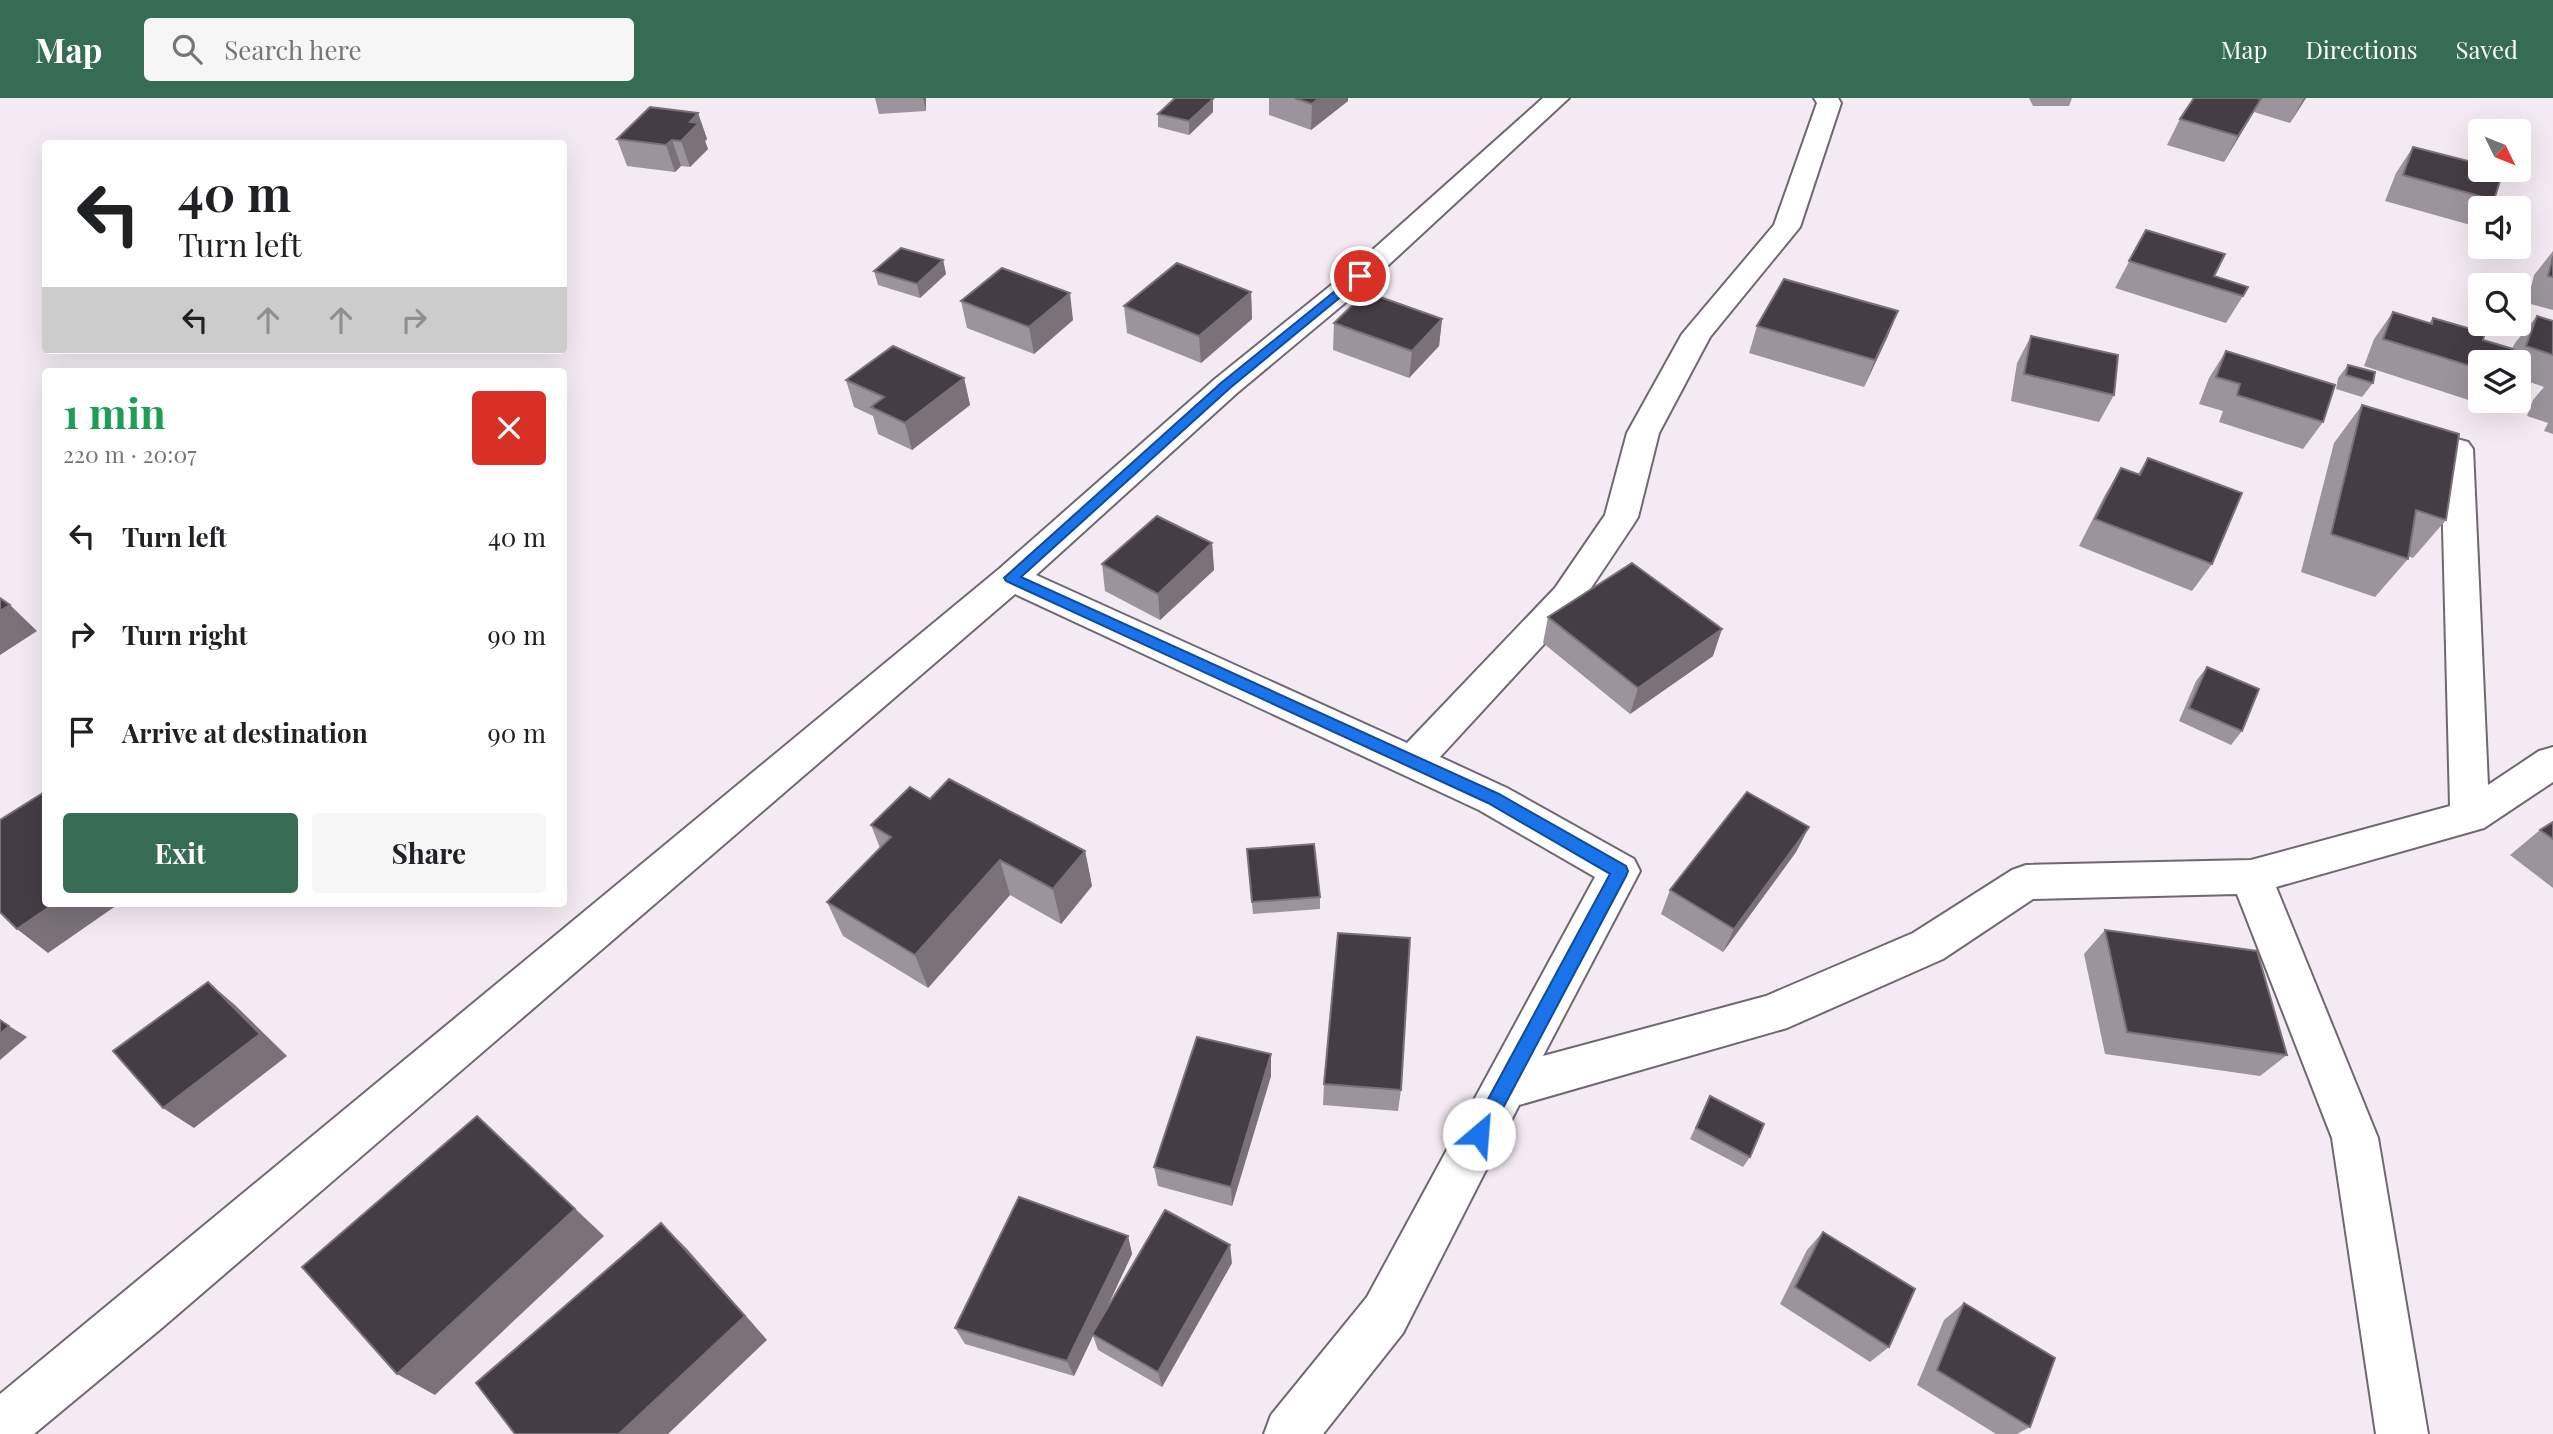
<!DOCTYPE html>
<meta charset="utf-8">
<style>
:root{--surface:#fff;--page:#f6f6f6;--text:#202124;--muted:#757577;--accent:#356c53}
body{margin:0;font-family:"Playfair Display",serif;background:var(--page);color:var(--text);height:100vh;display:flex;flex-direction:column;font-size:26px;white-space:nowrap}
*{box-sizing:border-box;margin:0}
p{font-size:23px;color:var(--muted)}
.icon{flex:none;width:38px;height:38px;fill:none;stroke:currentColor;stroke-width:2;stroke-linecap:round;stroke-linejoin:round}
.map{position:relative;flex:1;overflow:hidden}
.side{position:absolute;left:42px;top:270px;width:525px;height:539px;display:flex;flex-direction:column;background:var(--surface);border-radius:7px;box-shadow:0 7px 28px #0002}
.side>*{flex:none}
.top-card{position:absolute;left:42px;top:42px;width:525px;height:214px;border-radius:7px;box-shadow:0 7px 28px #0002;background:#fff;color:var(--text);overflow:hidden}
.needle{width:46px;rotate:133deg}
.controls{position:absolute;left:2468px;top:21px;display:grid;gap:14px}
.controls a{display:grid;place-items:center;width:63px;height:63px;border-radius:7px;background:var(--surface);box-shadow:0 7px 28px #0002;font-size:35px}
.pin{position:absolute;display:grid;place-items:center;width:60px;height:60px;color:#fff;margin:-30px;border:4px solid #fff;border-radius:50%;box-shadow:0 2px 7px #0007}
.me{position:absolute;width:77px;margin:-38px;rotate:27deg;stroke-linejoin:round;filter:drop-shadow(0 0 5px #0008)}
.turn{display:flex;align-items:center;gap:24px;height:147px;padding:0 21px;font-size:32px}
.turn .icon{width:91px;height:91px;stroke-width:2.5}
.turn b{display:block;font-size:49px;line-height:60px}
.lanes{display:flex;align-items:center;height:66px;padding:0 21px;background:#0003;justify-content:center;gap:35px;direction:ltr}
.lanes .off{opacity:.35}
.round{display:grid;place-items:center;flex:none;width:74px;height:74px;border-radius:7px;background:var(--page)}
.overview{display:flex;align-items:center;justify-content:space-between;height:119px;padding:0 21px}
h1{font-size:42px;font-weight:700;line-height:52px;color:#1e9e55}
.action{display:flex;gap:14px;margin-top:auto;padding:14px 21px}
.action a{flex:1;height:80px;border-radius:7px;background:var(--accent);color:#fff;font-size:28px;font-weight:700;line-height:80px;text-align:center}
.action a+a{background:var(--page);color:var(--text)}
ul{padding:0;list-style:none}
li{display:flex;align-items:center;gap:21px;height:98px;padding:0 21px}
li div{flex:1}
li b{display:block;font-size:26px}
li em{font-style:normal}
header{display:flex;align-items:center;gap:42px;box-sizing:border-box;height:98px;padding:0 35px;background:var(--accent);color:#fff}
header strong{font-size:33px}
nav{display:flex;gap:38px;margin-inline-start:auto;font-size:24px}
.search{width:490px;height:63px;background:var(--page);display:flex;align-items:center;gap:18px;box-sizing:border-box;padding:0 24px;border-radius:7px;color:var(--muted);font-size:26px}
.map>svg:first-child{display:block}
</style>
<header>
<strong>Map</strong>
<div class="search"><svg class="icon" aria-label="search" viewBox="0 0 24 24"><circle cx="10" cy="10" r="6"/><path d="M15 15l6 6"/></svg>Search here</div>
<nav><a>Map</a><a>Directions</a><a>Saved</a></nav>
</header>
<div class="map">
<svg width="2553" height="1336" viewBox="0 0 2553 1336">
<rect width="100%" height="100%" fill="#f4eaf3"/>
<g fill="none" stroke-linecap="round" stroke-linejoin="round">
<defs>
<path id="minor" d="M1543,0h26l-199,184 -133,111 -201,182 371,168 148,-155 50,-73 22,-82 55,-99 92,-109 43,-122 -3,-5h24l3,5 -41,124 -90,110 -51,96 -21,84 -5,8 -54,81 -139,151 67,31 127,71 6,12 -97,185 223,-60 147,-63 99,-63 14,-5 225,-5 199,-54 -9,-357 5,-7 11,-3 11,3 5,7 15,336 51,-34 14,-4v35l-69,46 -208,59 102,251 50,296h-52l-44,-296 -95,-244 -204,5 -90,60 -156,69 -268,77 -116,228 -80,101h-59l7,-19 96,-118 228,-420 -116,-67 -464,-216 -852,733 -129,107h-34v-40l999,-825 216,-190 135,-109z"/>
</defs>
<use href="#minor" stroke="#706870" stroke-width="4"/>
<use href="#minor" fill="#fff" fill-rule="evenodd"/>
</g>
<g fill="#9c949c">
<path d="M875,0h51v13l-47,3z"/>
<path d="M1269,0h79v3l-37,29 -42,-15z"/>
<path d="M2029,0h43l-3,8h-36z"/>
<path d="M2194,0h112l-16,25 -36,-11 -30,50 -57,-17 13,-26z"/>
<path d="M1213,1v13l-24,23 -31,-8v-13z"/>
<path d="M698,15l9,26 -2,2 3,8 -18,18 -9,-1 -6,6 -48,-6 -10,-27z"/>
<path d="M2413,49l81,53 -7,8h-7v11l-6,7 -89,-25 11,-28z"/>
<path d="M2146,132l97,66 -17,27 -111,-35z"/>
<path d="M2553,153v59l-26,-7 7,-28z"/>
<path d="M943,162l3,14 -26,24 -42,-13 -4,-14z"/>
<path d="M1251,194l1,27 -51,44 -74,-30 -3,-27z"/>
<path d="M961,203l112,19 -39,34 -67,-26z"/>
<path d="M1898,213l-11,27 -23,49 -115,-34 8,-27z"/>
<path d="M2393,214l36,11 4,-5 50,22 29,9 3,-6 22,-27 16,5v113l-9,-3 4,-8 -21,-7 6,-16 11,-13 -26,-9v-16h-38v39h7l-3,4 -120,-39 10,-27z"/>
<path d="M1442,221l-3,27 -30,32 -76,-28 1,-27z"/>
<path d="M2031,238l83,59 -15,27 -88,-21 6,-38z"/>
<path d="M2226,253l97,71 -20,27 -84,-27 4,-11 -24,-7 10,-26z"/>
<path d="M2348,267l25,18 -11,14 -26,-8 2,-11z"/>
<path d="M964,280l6,27 -58,45 -34,-16 -5,-18 -19,-9 -8,-27z"/>
<path d="M2362,307l84,115 -33,38 -5,-2v3l-33,38 -74,-25 33,-129z"/>
<path d="M2148,360l64,106 -20,27 -113,-45 26,-51 16,-27 17,6z"/>
<path d="M1212,445l2,27 -54,50 -55,-29 -3,-27z"/>
<path d="M1548,519l165,39 -83,58 -87,-71z"/>
<path d="M2207,569l35,64 -11,14 -52,-24 17,-40z"/>
<path d="M930,701l155,52 7,35 -31,38 -51,-29 -82,93 -85,-52 -16,-34 53,-54 -9,-23z"/>
<path d="M2553,724v66l-43,-33 30,-25z"/>
<path d="M1809,729l-13,25 -73,100 -62,-38 9,-24z"/>
<path d="M1247,751l73,48v12l-67,5z"/>
<path d="M2105,832l182,125 -27,21 -155,-22 -21,-100z"/>
<path d="M1271,978l-39,130 -74,-20 -4,-19z"/>
<path d="M1324,986l77,6 -3,21 -75,-6z"/>
<path d="M1710,998l40,61 -7,10 -53,-28z"/>
<path d="M1823,1134l66,115 -19,15 -90,-58 27,-54z"/>
<path d="M1128,1138l4,18 -29,62 129,-53 -70,124 -64,-37 -5,-14 -19,40 -109,-32 -10,-16z"/>
<path d="M1964,1205l66,124 -13,7h-21l-79,-49 27,-65z"/>
</g>
<g fill="#7a7179">
<path d="M923,0h3v13z"/>
<path d="M1319,0h29v3l-37,29 1,-26z"/>
<path d="M2304,0h2l-16,25z"/>
<path d="M1213,1v13l-24,23v-14z"/>
<path d="M2261,1l-15,26 -22,37 14,-26z"/>
<path d="M698,15l9,26 -2,2 3,8 -18,18 -9,-26 9,-19z"/>
<path d="M672,42l9,26 -6,6 -9,-27z"/>
<path d="M943,162l3,14 -26,24 -3,-14z"/>
<path d="M1251,194l1,27 -51,44 -2,-27z"/>
<path d="M1070,195l3,27 -39,34 -5,-27z"/>
<path d="M1898,213l-11,27 -23,49 11,-27z"/>
<path d="M1442,221l-3,27 -30,32 3,-27z"/>
<path d="M964,280l6,27 -58,45 -7,-27z"/>
<path d="M1212,445l2,27 -54,50 -2,-26z"/>
<path d="M10,507l27,26 -37,24v-44z"/>
<path d="M1722,531l-9,27 -83,58 8,-26z"/>
<path d="M1809,729l-13,25 -73,100 11,-23z"/>
<path d="M1085,753l7,35 -31,38 -8,-35z"/>
<path d="M1000,762l10,35 -82,93 -13,-33z"/>
<path d="M55,805h65l-72,50 -31,-24z"/>
<path d="M208,884l27,23 52,51 -93,72 -31,-20z"/>
<path d="M9,928l18,11 -27,23v-26z"/>
<path d="M1271,956v22l-39,130 -1,-19z"/>
<path d="M477,1018l127,120 -169,159 -38,-21z"/>
<path d="M661,1125l26,26 80,91 -99,94h-49z"/>
<path d="M1128,1138l4,18 -38,81 -2,-1 1,2 -19,40 -7,-15z"/>
<path d="M1230,1147l2,18 -70,124 -4,-15z"/>
</g>
<g fill="#453d45" stroke="#7a7179" stroke-width="2">
<path d="M1175,0h35l3,1 -24,22 -31,-7z"/>
<path d="M1295,0h24l-7,6z"/>
<path d="M2194,0h63l4,1 -23,37 -58,-17z"/>
<path d="M650,9l48,6 -8,9 9,1 -18,18 -9,-1 -6,5 -49,-6z"/>
<path d="M2413,49l67,17v6l23,1 -9,29 -91,-25z"/>
<path d="M2146,132l79,24 -11,22 34,11 -5,9 -114,-35z"/>
<path d="M901,150l42,12 -26,24 -43,-13z"/>
<path d="M2553,158v21l-5,-1z"/>
<path d="M1177,165l74,29 -52,44 -75,-30z"/>
<path d="M1002,170l68,25 -41,34 -68,-26z"/>
<path d="M1784,181l114,32 -23,49 -118,-34z"/>
<path d="M1366,194l76,27 -30,32 -78,-28z"/>
<path d="M2393,214l39,12 1,-6 52,15 -2,7 30,9 -3,13h-30v7l-97,-30z"/>
<path d="M2537,218l16,5v34l-27,-9z"/>
<path d="M2031,238l87,19 -4,40 -90,-21z"/>
<path d="M893,248l71,32 -59,45 -34,-16 13,-10 -38,-17z"/>
<path d="M2226,253l109,34 -12,37 -86,-27 3,-11 -24,-7z"/>
<path d="M2348,267l27,7 -2,11 -27,-8z"/>
<path d="M2362,307l97,29 -13,86 -30,-10 -8,49 -77,-25z"/>
<path d="M2148,360l94,35 -30,71 -117,-45 26,-51 19,7z"/>
<path d="M1157,418l55,27 -54,51 -56,-30z"/>
<path d="M1632,465l90,66 -84,59 -90,-71z"/>
<path d="M0,500l10,7 -10,6z"/>
<path d="M2207,569l52,22 -17,42 -53,-23z"/>
<path d="M949,681l136,72 -32,38 -53,-29 -85,95 -88,-53 64,-65 -20,-12 39,-38 20,12z"/>
<path d="M46,693v112h9l-38,26 -17,-17v-92z"/>
<path d="M1747,694l62,35 -75,102 -64,-39z"/>
<path d="M2553,724v17l-13,-9z"/>
<path d="M1314,746l6,53 -68,5 -5,-53z"/>
<path d="M2105,832l152,21 30,104 -160,-23z"/>
<path d="M1338,835l72,5 -9,152 -77,-6z"/>
<path d="M208,884l52,52 -97,74 -50,-57z"/>
<path d="M0,922l9,6 -9,8z"/>
<path d="M1197,939l74,17 -40,133 -77,-20z"/>
<path d="M1710,998l54,28 -14,33 -54,-29z"/>
<path d="M477,1018l98,93 -178,165 -95,-107z"/>
<path d="M1019,1099l109,39 -61,125 -112,-33z"/>
<path d="M1165,1112l65,35 -72,127 -66,-38z"/>
<path d="M661,1125l84,93 -126,118h-104l-39,-51z"/>
<path d="M1823,1134l92,57 -26,58 -94,-60z"/>
<path d="M1964,1205l91,55 -25,69 -93,-57z"/>
</g>
<path fill="#1a73e8" stroke="#114b97" stroke-width="2" d="M1356,176l10,2 -136,112 -209,189 478,217 127,72 2,5 -2,5 -140,264 -7,3 -6,-3 -3,-6 3,-7 137,-253 -122,-71 -482,-222 -2,-3 217,-195z"/>
</svg>
<div class="controls">
<a><svg class="needle" viewBox="-14 -14 28 28"><path d="M0-13l5 13h-10z" fill="#e53935"/><path d="M0 13l5-13h-10z" fill="#757577"/></svg></a>
<a><svg class="icon" aria-label="sound" viewBox="0 0 24 24"><path d="M4 9h4l5-4v14l-5-4H4zM17 9q2 3 0 6"/></svg></a>
<a><svg class="icon" aria-label="search" viewBox="0 0 24 24"><circle cx="10" cy="10" r="6"/><path d="M15 15l6 6"/></svg></a>
<a><svg class="icon" aria-label="layers" viewBox="0 0 24 24"><path d="M12 4l9 5-9 5-9-5zM3 14l9 5 9-5"/></svg></a>
</div>
<div class="pin" style="left:1360px;top:178px;background:#d93025"><svg class="icon" aria-label="arrive" viewBox="0 0 24 24"><path d="M6 21V4h12l-3 4 3 4H6"/></svg></div>
<svg class="me" style="left:1479px;top:1036px" viewBox="-20 -20 40 40"><circle r="19" fill="#fff"/><path d="M0-13L10 11 0 6-10 11z" fill="#1a73e8"/></svg>
<div class="top-card">
<div class="turn"><svg class="icon" aria-label="left" viewBox="0 0 24 24"><path d="M17 20v-9H6M10 6l-5 5 5 5"/></svg><div><b>40 m</b>Turn left</div></div>
<div class="lanes"><svg class="icon" aria-label="left" viewBox="0 0 24 24"><path d="M17 20v-9H6M10 6l-5 5 5 5"/></svg><svg class="icon off" aria-label="ahead" viewBox="0 0 24 24"><path d="M12 20V5M6 11l6-6 6 6"/></svg><svg class="icon off" aria-label="ahead" viewBox="0 0 24 24"><path d="M12 20V5M6 11l6-6 6 6"/></svg><svg class="icon off" aria-label="right" viewBox="0 0 24 24"><path d="M7 20v-9h11M14 6l5 5-5 5"/></svg></div>
</div>
<section class="side">
<div class="overview"><div><h1>1 min</h1><p>220 m · 20:07</p></div><a class="round" style="background:#d93025;color:#fff"><svg class="icon" aria-label="close" viewBox="0 0 24 24"><path d="M6 6l12 12M18 6L6 18"/></svg></a></div>
<ul>
<li><svg class="icon" aria-label="left" viewBox="0 0 24 24"><path d="M17 20v-9H6M10 6l-5 5 5 5"/></svg><div><b>Turn left</b></div><em>40 m</em></li>
<li><svg class="icon" aria-label="right" viewBox="0 0 24 24"><path d="M7 20v-9h11M14 6l5 5-5 5"/></svg><div><b>Turn right</b></div><em>90 m</em></li>
<li><svg class="icon" aria-label="arrive" viewBox="0 0 24 24"><path d="M6 21V4h12l-3 4 3 4H6"/></svg><div><b>Arrive at destination</b></div><em>90 m</em></li>
</ul>
<div class="action"><a>Exit</a><a>Share</a></div>
</section>
</div>
